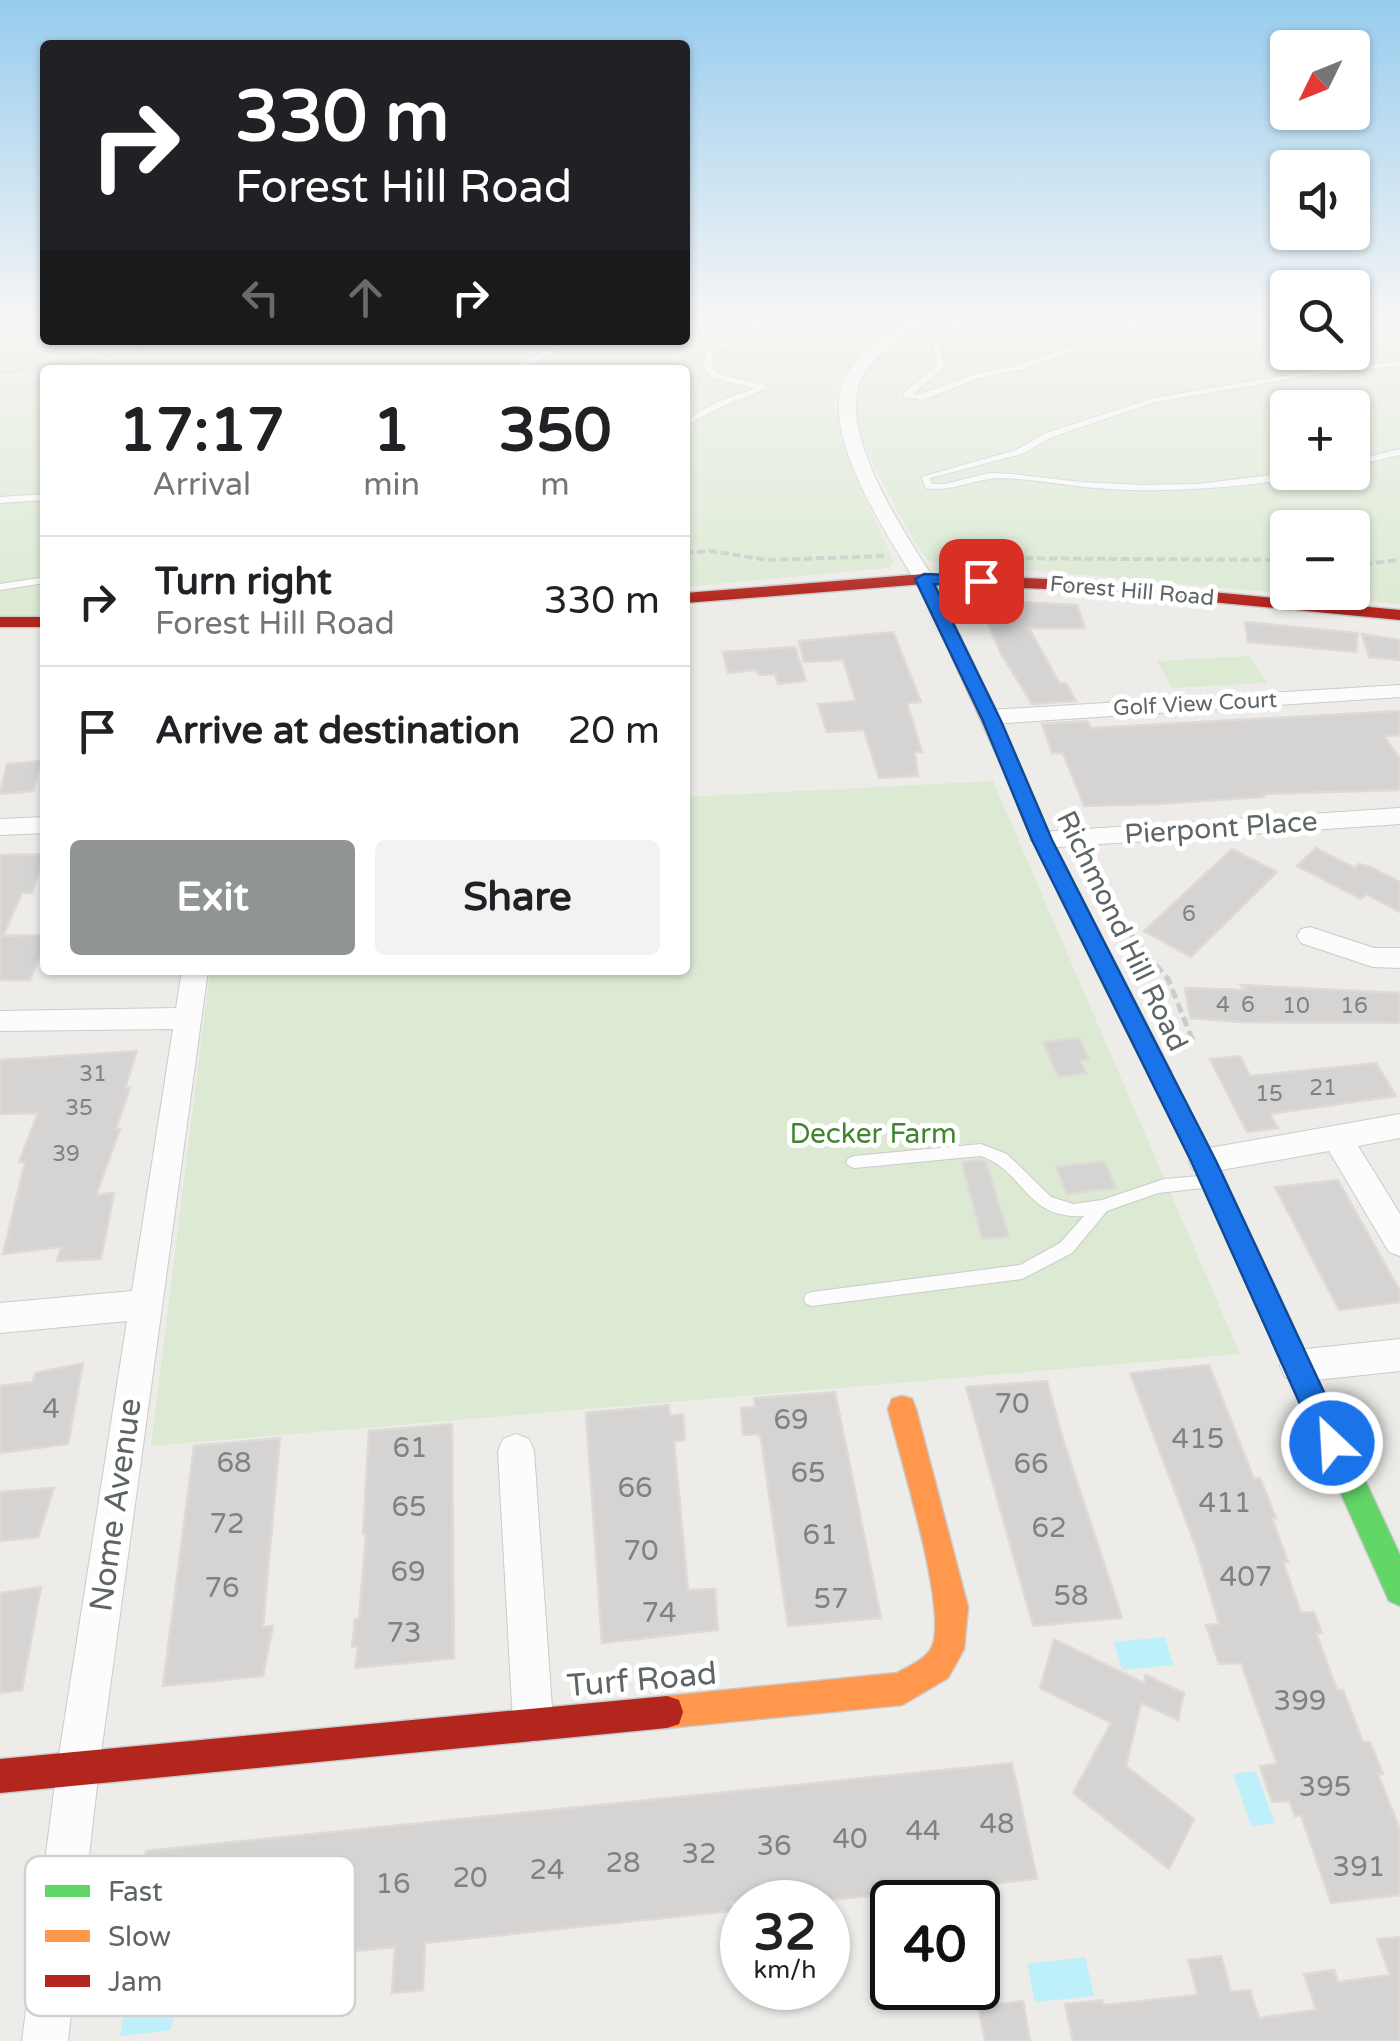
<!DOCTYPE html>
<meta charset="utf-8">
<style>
:root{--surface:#fff;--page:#f2f2f2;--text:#202124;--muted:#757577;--line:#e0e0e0;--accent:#909494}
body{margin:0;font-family:"Varela Round",sans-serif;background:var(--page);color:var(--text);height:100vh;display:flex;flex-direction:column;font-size:38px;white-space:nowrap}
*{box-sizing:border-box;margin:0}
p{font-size:32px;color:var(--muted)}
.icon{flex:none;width:55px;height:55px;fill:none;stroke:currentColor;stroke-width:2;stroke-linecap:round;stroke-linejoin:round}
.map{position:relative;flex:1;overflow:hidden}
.side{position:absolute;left:40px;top:365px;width:650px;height:610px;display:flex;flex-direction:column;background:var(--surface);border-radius:10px;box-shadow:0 2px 8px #0004}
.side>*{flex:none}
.guide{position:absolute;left:40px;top:40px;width:650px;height:305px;border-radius:10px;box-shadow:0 2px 8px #0004;background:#202124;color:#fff;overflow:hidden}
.needle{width:65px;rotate:227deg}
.controls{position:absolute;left:1270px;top:30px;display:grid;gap:20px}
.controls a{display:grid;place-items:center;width:100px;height:100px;border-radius:10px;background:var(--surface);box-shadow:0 2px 8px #0004;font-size:50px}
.speed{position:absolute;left:720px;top:1880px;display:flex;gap:20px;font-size:50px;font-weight:700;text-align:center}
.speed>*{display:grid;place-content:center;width:130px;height:130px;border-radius:50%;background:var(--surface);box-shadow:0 2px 8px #0004;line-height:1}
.speed small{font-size:25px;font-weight:400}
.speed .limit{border:5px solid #111;border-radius:15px;background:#fff;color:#111}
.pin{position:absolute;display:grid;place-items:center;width:85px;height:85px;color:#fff;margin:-42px;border-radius:20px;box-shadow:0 5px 15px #0006}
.me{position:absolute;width:110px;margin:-55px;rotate:335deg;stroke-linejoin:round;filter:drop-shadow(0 0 8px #0008)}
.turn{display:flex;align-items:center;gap:35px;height:210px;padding:0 30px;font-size:45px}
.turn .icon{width:130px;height:130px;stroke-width:2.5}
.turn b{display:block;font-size:70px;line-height:85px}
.lanes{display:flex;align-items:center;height:95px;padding:0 30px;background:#0003;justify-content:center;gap:50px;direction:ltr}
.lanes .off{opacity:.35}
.eta{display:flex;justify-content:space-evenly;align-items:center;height:170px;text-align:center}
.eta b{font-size:60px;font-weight:800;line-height:70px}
.primary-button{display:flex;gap:20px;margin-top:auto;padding:20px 30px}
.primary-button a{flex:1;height:115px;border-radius:10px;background:var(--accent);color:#fff;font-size:40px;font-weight:800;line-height:115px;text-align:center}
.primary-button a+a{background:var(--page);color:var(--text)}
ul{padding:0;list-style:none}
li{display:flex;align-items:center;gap:30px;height:130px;padding:0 30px;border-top:2px solid var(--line)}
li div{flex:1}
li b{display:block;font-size:38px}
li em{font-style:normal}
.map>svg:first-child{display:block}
</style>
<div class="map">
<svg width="1400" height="2041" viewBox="0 0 1400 2041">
<rect width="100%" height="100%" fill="#eeece9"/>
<g fill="#dcead4" fill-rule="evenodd">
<path d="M0,318h45v22h640v-22h227c-30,24 -72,46 -78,87l30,89 30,69 -7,5 -202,19v-217h-640v245h-45z"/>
<path d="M932,318h355l1,34h64l1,-34h47v286l-471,-43c-17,-18 -28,-45 -40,-67 -51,-88 -49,-122 43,-176zM1288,408h64v64h-64zM1288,528h64v64h-64z"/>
<path d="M1249,656l18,27 -95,5 -15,-27z"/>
<path d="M993,781l247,573 -1089,92 59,-476h475v-173z"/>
</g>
<g fill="#bdf0f8">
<path d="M1165,1637l8,28 -51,5 -8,-28z"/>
<path d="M1256,1771l19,52 -24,3 -18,-52z"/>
<path d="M1085,1957l9,39 -59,6 -8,-38z"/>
<path d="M176,1998l-5,32 -51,6 6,-34z"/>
</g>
<g fill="#d6d4d3" stroke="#dedad8" stroke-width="2.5">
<path d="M1019,602l58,3 8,23h-56l31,56 6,-1 10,18 -44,3 -32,-52 -20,-49z"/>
<path d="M1245,622l113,11 -2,19 -108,-10z"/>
<path d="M893,632l28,70 -14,1 15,49h-7l3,24 -39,2 -15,-48 -37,2 -9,-28 38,-3 -13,-41 -39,2 -5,-21z"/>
<path d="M1362,634l38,6v20l-31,-3z"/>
<path d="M795,647l11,34 -28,3 -3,-10 -15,1 -5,-5 -27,3 -5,-21z"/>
<path d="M1400,711v24l-16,1 16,23v31l-138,4 2,3 -107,7 -73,2 -21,-53h-11l-10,-29 45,-3 4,7z"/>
<path d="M41,761l-8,30 -33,3 7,-30z"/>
<path d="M1316,848l39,20 4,-4 9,2 32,16v30l-34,-18 -5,5 -64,-33z"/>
<path d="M1232,849l45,23 -86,85 -47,-26z"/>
<path d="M45,854l-13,39h-10l-19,43 42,-1v9l-15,36h-30v-125z"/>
<path d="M1241,985l159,8v30l-161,-1 -49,-4 -5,-30 63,2z"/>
<path d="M1079,1038l10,21 -9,1 6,13 -28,4 -15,-35z"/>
<path d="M137,1051l-12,37h5l-14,41h4l-24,66 18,-2 -13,66 -44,2 4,-14 -58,7 22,-92h-6l19,-49 -38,1v-54z"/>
<path d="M1240,1056l10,20 126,-13 20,33 -126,18 8,14 -31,4 -37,-73z"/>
<path d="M980,1160l6,2 23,75 -27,2 -20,-77z"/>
<path d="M1104,1161l12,27 -49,6 -11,-27z"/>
<path d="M1338,1180l62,111v11l-61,8 -64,-123z"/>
<path d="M83,1363l-15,81 -68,9v-67l33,-4 2,-9z"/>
<path d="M1209,1365l45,114 6,-1 16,40h-4l16,44h-5l18,51 13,-1 8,21h-6l21,57h6l20,52h7l13,32h-5l22,56v65l-69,8 -30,-88 -6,1 -6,-15 -17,1 -12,-36 17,-2 -36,-101 -22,1 -13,-39 13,-1 -23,-77 -66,-174z"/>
<path d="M1047,1381l16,58 59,179 -89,8 -67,-239z"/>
<path d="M835,1392l46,226 -93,8 -27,-187 -3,-5 -15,1 -2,-27 14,-1 -1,-9z"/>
<path d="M669,1405l1,11 13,-2 2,26 -11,1 14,149 27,-1 3,41 -116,13 -16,-230z"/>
<path d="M452,1424l2,234 -99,10 3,-22 -6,1 3,-28 4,-1 7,-84h-3l6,-103z"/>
<path d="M280,1438l-17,189 10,-1 -10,50 -100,10 31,-240z"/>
<path d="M54,1488l-16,49 -38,4v-49z"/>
<path d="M41,1587l-19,103 -22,3v-100z"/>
<path d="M1054,1639l90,44 2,-8 38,18 -6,27 -37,-17 -15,63 68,53 -25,50 -96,-76 38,-70 -71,-35z"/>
<path d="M1012,1763l25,116 -228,23h-78l1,9 -307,32 -2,47 -31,3 3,-46 -269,27 20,-123z"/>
<path d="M1400,1937v104h-327l-8,-37 37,-4 1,5 95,-10 -10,-35 33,-4 10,36 19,-2 9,28 57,-8 -12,-36 30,-4 4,12 52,-7 -13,-36z"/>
<path d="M1023,2001l7,40h-45l-7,-35z"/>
</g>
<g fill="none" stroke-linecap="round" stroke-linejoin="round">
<defs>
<g id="lane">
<path d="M762,318h9l-58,37 -2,11 9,9 46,10v4l-43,17 -38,20v-5l32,-19 38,-14 -41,-9 -11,-13 3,-14z"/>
<path d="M966,318h10l-37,18 5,31 -31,27 6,1 56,-21 44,-9 130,-47h11l-136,51 -44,9 -57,22 -19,-3v-4l32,-27 -4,-33z"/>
<path d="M558,340h8l-3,7 -45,23h-10l49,-26z"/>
<path d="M1400,362v4l-76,7 -169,29 -103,35 -30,17 -92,24 2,6h13l44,-11 23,1 69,8 59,3 58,-1 98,-12h22l-4,3c-68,12 -137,18 -206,14 -36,-2 -71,-10 -107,-11 -26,0 -49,15 -75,10l-5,-11 95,-27 30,-17 108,-35 170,-29z"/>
<path d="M1400,449v6l-48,11v-5z"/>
<path d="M45,494v6l-45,3v-6z"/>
<path d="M45,577v6l-45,7v-6z"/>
<path d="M981,1144l26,10 44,43 22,7 29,-4 62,-21 48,-4 5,2 3,4 -3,4 -5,2 -54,6 -51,18 -35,42 -50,26 -210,27 -6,-2 -2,-5 2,-5 6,-2 208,-27 40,-22 24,-27c-59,4 -59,-45 -103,-60l-127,12 -5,-2 -3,-4 3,-4 5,-2z"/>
</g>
<g id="street">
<path d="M910,318h18c-21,19 -48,31 -64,56 -33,51 42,161 70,205l-10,6 -10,-6c-27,-44 -88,-137 -73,-191 9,-31 44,-53 69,-70z"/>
<path d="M1400,685v12l-410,27 -11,-7 11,-7z"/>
<path d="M1400,808v16l-358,24 -12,-8 12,-8z"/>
<path d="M45,817v16l-45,2v-16z"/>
<path d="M1310,927l64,21h26v20l-27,-1 -72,-24 -4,-7 4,-7z"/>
<path d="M182,970h26l-109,798 -31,273h-46l35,-273 70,-447 -127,12v-30l132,-12 41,-262 -173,2v-20l176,-3z"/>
<path d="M1400,1114v24l-42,8 42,68v42l-11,-4 -60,-101 -125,22 -11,-3 -4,-9 4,-9 11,-3z"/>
<path d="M1400,1339v32l-103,11 -12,-5 -5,-11 5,-11 12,-5z"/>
<path d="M516,1434l13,5 5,12 19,271 -6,14 -14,6 -14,-6 -6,-14 -15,-271 5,-12z"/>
</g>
<path id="fast" d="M1159,1063l8,3 49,95 184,394v51l-11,-5 -197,-440 -45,-89 4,-6z"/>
<g id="slow">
<path d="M918,576l14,3 69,142 51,119 119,232 -4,6h-16c-86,-163 -156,-332 -235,-499z"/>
<path d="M902,1396l10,3 4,10 52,198 -4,42 -16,29 -46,27 -235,23 -12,-4 -4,-12 4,-12 12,-4 230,-23c12,-7 31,-14 36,-29 13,-40 -33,-187 -45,-235l4,-10z"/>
</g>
<g id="jam">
<path d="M924,574l172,7 304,29v10l-304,-29 -172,-7 -239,19v-10z"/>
<rect x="0" y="617" width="45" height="10"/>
<path d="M667,1696l12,4 4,12 -4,12 -12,4 -667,65v-34z"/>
</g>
</defs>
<use href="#lane" stroke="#cacbcb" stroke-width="2"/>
<use href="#street" stroke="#cacbcb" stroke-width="2"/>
<use href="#fast" stroke="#c9caca" stroke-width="3"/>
<use href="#slow" stroke="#c9caca" stroke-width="3"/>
<use href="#jam" stroke="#c9caca" stroke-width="3"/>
<path stroke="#c8cec9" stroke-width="2.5" stroke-dasharray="6 2.5" stroke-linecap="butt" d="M0,373l127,-20 40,-13"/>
<g stroke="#c8cec9" stroke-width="4" stroke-dasharray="8 4" stroke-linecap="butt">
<path d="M685,553l26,-2 56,9 119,-4"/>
<path d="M977,558l311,2"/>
<path d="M1352,565l48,-5"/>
</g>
<path stroke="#c8cec9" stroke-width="5" stroke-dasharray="10 5" stroke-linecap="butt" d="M1095,879l42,64 31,36 25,62 -14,10"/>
<use href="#lane" fill="#fcfcfc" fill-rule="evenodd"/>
<use href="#street" fill="#fcfcfc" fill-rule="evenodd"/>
<use href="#fast" fill="#63d668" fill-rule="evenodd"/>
<use href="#slow" fill="#ff974d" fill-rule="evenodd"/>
<use href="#jam" fill="#b3261e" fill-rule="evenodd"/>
</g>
<linearGradient id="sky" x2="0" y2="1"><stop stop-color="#97ccee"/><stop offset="0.53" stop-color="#f7f6f5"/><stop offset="1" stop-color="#f7f6f5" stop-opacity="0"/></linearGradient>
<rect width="1400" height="604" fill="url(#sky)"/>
<path fill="#1a73e8" stroke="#114b97" stroke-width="2.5" d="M924,574l57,2 8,5 -8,5 -47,-2 67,137 51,119 164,321 127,272 4,10 -4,10 -11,4 -10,-4 -131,-292 -159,-321 -49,-119 -68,-142z"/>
<g text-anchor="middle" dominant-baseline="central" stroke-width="10" stroke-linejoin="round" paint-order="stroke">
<g font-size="22" fill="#5e6567" stroke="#fff">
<text transform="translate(1132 591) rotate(5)">Forest Hill Road</text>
<text transform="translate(1195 704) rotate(-3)">Golf View Court</text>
</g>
<g font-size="22" fill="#7d8283">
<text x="1189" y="914">6</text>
<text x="1223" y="1005">4</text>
<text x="1248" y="1005">6</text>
<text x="1296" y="1006">10</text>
<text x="1354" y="1006">16</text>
<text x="93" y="1074">31</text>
<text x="1323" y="1088">21</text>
<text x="1269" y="1094">15</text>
<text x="79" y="1108">35</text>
<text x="66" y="1154">39</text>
</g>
<g font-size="28" fill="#5e6567" stroke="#fff">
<text transform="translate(1221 828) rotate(-4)">Pierpont Place</text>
<text transform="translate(1122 931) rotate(64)">Richmond Hill Road</text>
</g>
<g font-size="28" fill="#438430" stroke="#fff">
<text x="873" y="1134">Decker Farm</text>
</g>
<g font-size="28" fill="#7d8283">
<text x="1012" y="1404">70</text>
<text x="51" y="1409">4</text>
<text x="791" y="1420">69</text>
<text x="1198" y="1439">415</text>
<text x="410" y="1448">61</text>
<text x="234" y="1463">68</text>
<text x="1031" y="1464">66</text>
<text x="808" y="1473">65</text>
<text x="635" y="1488">66</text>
<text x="1225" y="1503">411</text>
<text x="409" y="1507">65</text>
<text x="227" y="1524">72</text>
<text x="1049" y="1528">62</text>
<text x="820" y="1535">61</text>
<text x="641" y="1551">70</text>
<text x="408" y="1572">69</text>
<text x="1246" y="1577">407</text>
<text x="222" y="1588">76</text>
<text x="1071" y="1596">58</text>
<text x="831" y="1599">57</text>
<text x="659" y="1613">74</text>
<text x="404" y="1633">73</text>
<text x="1300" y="1701">399</text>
<text x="1325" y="1787">395</text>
<text x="997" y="1824">48</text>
<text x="923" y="1831">44</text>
<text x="850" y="1839">40</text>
<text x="774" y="1846">36</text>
<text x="699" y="1854">32</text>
<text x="623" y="1863">28</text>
<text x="1359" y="1867">391</text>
<text x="547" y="1870">24</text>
<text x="470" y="1878">20</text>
<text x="393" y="1884">16</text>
</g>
<g font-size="32" fill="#5e6567" stroke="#fff">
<text transform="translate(116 1505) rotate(-82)">Nome Avenue</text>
<text transform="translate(642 1680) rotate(-5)">Turf Road</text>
</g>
</g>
<rect x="25" y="1856" width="330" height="160" rx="15" fill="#fff" stroke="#cfd1d1" stroke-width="2.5"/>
<rect x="45" y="1885" width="45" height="12" fill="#63d668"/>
<rect x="45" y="1930" width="45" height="12" fill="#ff974d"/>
<rect x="45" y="1975" width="45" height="12" fill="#b3261e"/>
<g font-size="28" fill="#5e6567">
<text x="108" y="1901">Fast</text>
<text x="108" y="1946">Slow</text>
<text x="108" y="1991">Jam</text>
</g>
</svg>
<div class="controls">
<a><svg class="needle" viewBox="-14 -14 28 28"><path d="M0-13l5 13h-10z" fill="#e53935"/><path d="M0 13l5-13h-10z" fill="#757577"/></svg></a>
<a><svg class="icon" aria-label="sound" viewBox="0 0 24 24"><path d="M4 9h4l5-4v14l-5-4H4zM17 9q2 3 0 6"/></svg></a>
<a><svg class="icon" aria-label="search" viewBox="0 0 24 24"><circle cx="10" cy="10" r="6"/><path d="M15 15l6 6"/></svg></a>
<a>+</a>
<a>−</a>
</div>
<div class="speed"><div>32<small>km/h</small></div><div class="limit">40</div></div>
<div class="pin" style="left:981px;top:581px;background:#d93025"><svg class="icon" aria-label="arrive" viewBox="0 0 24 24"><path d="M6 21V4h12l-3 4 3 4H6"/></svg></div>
<svg class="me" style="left:1332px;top:1443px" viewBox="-20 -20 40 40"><circle r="17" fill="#1a73e8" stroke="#fff" stroke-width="3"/><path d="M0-11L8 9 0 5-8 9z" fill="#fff"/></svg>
<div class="guide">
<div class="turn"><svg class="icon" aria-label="right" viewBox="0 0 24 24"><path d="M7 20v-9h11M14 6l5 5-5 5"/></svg><div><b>330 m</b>Forest Hill Road</div></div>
<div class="lanes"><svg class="icon off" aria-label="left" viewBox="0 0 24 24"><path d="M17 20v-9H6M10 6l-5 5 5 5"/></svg><svg class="icon off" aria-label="ahead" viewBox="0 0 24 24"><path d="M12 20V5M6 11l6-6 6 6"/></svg><svg class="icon" aria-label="right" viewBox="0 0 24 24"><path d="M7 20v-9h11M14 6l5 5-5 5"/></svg></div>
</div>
<section class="side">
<div class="eta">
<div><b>17:17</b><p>Arrival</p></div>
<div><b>1</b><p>min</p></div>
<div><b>350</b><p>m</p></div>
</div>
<ul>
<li><svg class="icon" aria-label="right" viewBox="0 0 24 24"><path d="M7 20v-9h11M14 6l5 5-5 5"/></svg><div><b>Turn right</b><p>Forest Hill Road</p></div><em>330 m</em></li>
<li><svg class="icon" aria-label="arrive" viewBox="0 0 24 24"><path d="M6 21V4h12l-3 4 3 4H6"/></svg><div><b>Arrive at destination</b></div><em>20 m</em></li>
</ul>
<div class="primary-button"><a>Exit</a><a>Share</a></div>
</section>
</div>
